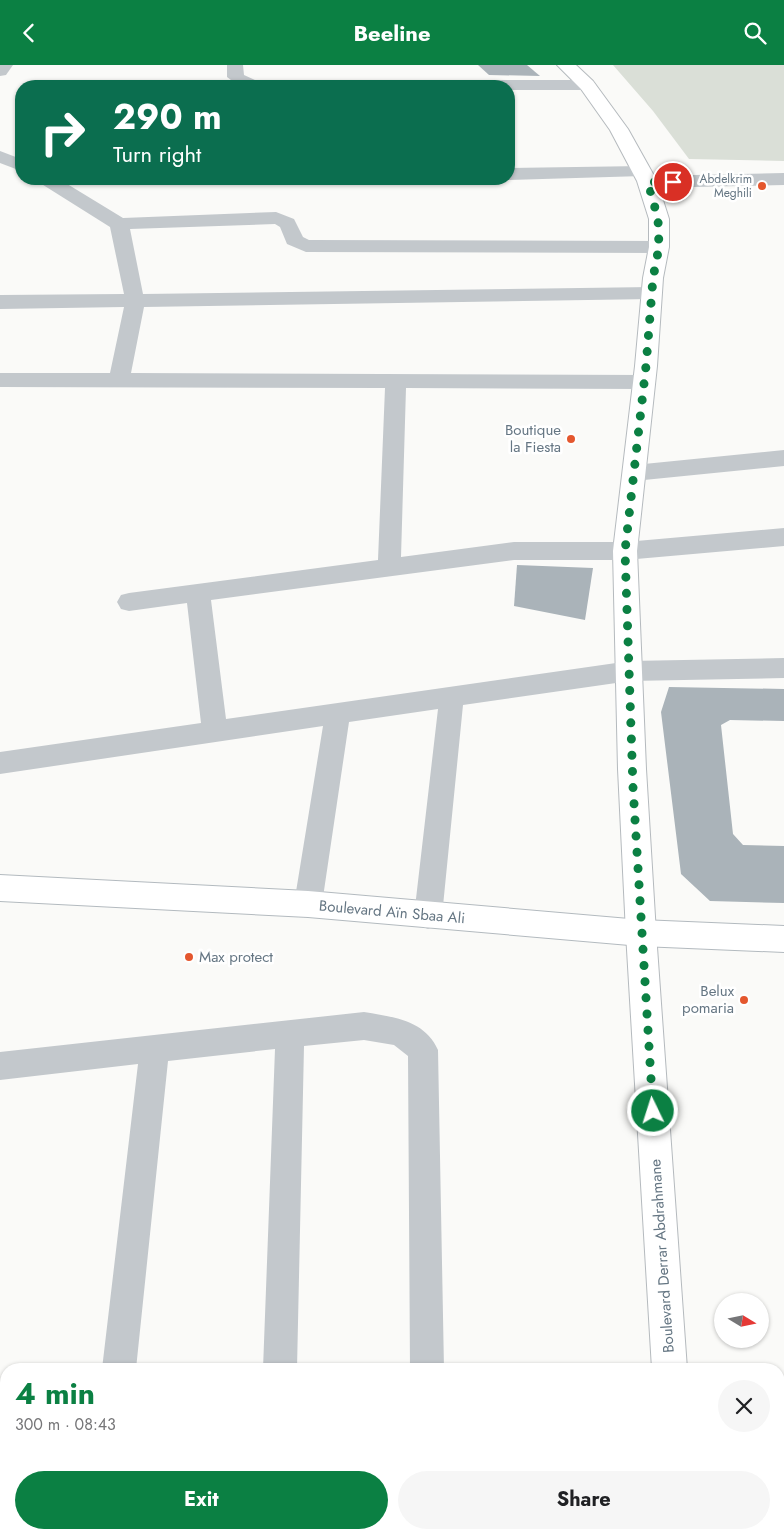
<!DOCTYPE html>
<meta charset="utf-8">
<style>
:root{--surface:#fff;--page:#f6f6f6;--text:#202124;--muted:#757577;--accent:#0b8043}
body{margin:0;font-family:Jost,sans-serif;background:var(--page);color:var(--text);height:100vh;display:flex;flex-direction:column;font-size:19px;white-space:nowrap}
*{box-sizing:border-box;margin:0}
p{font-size:16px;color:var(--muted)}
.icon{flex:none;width:28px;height:28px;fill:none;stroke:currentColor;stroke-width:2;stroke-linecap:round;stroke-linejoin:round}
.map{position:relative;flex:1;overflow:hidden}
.panel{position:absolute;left:0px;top:1298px;width:785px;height:176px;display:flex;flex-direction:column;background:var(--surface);border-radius:20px 20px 0 0;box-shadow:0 1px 4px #0004}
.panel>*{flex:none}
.hud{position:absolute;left:15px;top:15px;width:500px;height:105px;border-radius:20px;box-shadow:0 1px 4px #0004;background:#0b6e4f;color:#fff;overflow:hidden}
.needle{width:32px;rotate:100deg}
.buttons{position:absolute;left:714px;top:1228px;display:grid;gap:10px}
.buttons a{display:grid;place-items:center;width:55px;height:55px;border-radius:50%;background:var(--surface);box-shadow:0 1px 4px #0004;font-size:25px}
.pin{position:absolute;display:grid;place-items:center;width:42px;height:42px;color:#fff;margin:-21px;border:2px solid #fff;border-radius:50%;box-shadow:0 1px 5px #0007}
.me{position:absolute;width:55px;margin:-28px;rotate:356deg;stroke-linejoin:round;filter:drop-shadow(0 0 4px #0008)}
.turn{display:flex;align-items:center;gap:18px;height:105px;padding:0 15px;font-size:22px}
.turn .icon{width:65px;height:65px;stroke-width:2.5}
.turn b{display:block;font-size:35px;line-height:42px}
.round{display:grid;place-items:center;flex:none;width:52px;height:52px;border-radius:26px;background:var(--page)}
.headline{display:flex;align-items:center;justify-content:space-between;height:85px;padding:0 15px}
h1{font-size:30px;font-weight:700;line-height:38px;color:var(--accent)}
.cta{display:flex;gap:10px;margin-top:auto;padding:10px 15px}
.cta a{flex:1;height:58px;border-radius:30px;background:var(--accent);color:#fff;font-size:20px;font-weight:700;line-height:58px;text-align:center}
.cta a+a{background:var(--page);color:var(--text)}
header{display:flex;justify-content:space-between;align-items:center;height:65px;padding:0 15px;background:var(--accent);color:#fff;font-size:22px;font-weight:700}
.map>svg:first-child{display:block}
</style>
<header><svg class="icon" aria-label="back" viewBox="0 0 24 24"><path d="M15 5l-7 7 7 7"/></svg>Beeline<svg class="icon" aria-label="search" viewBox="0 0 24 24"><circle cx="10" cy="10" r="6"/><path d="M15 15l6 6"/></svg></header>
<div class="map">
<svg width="784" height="1473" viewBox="0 0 784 1473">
<rect width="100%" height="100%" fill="#fafaf8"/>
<path fill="#dadfd7" d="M613,0h171v96l-95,-2 -36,-48z"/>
<g fill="#aab3b9">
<path d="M478,0h49l13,11 -51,-1z"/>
<path d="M517,500l76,3 -8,52 -71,-14z"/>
<path d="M669,622l115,2v32l-54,-1 -9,5 12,109 10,11 41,1v57l-74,-2 -29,-27 -20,-162z"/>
</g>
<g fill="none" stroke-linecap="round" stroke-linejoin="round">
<defs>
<path id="secondary" d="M0,810l308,16 333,29 143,6v26l-143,-6 -333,-29 -308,-16z"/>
<g id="primary">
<path d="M557,0h19l17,16 35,48 29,52 12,38v28l-6,31 -6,88 -20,185 9,218 10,164 31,436h-35l-26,-436 -8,-164 -5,-218 22,-185 8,-88 6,-31v-28l-12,-38 -27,-51 -29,-41z"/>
<path d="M661,1468h37l2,5h-38z"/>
</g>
</defs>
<use href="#secondary" stroke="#b3babf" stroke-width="2"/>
<use href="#primary" stroke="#b5babe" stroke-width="2"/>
<g fill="#c3c8cc" fill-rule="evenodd">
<path d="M0,0h13l-7,10 -6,1z"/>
<path d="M227,0h16l1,10 11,5h332l6,1 3,4 -3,4 -6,1h-78v-4h-270l-12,-9z"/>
<path d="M0,86l21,8v12l-21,-8z"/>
<path d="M643,101l6,1 3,4 -3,4 -6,1 -134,4 -3,-1h3v-11z"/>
<path d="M784,108v12l-136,3 -7,-2 -2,-4 2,-4 7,-2z"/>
<path d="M38,114h21l64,39 153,-6 18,7 9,18 6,3 350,1 7,2 3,4 -3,4 -7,2 -353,-1 -19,-8 -7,-17 -5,-3 -145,5 13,65 509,-7 7,1 3,5 -3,5 -7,1 -508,8 -13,66 513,2 7,2 3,5 -3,5 -7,2 -238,-1 -5,169 113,-15h111l159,-14v18l-159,14h-111l-303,40 15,119 404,-58 154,-3v20l-154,3 -167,24 -21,211 -4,9 -10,4 -10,-4 -4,-9 24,-207 -89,13 -27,182 -4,9 -10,3 -10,-3 -4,-9 29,-178 -323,48v-22l201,-29 -14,-120 -58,8 -8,-2 -4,-7 4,-7 8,-2 249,-33 7,-172 -385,-1v-14h110l14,-66 -124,2v-14l124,-1 -14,-67 -70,-44z"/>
<path d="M784,385v16l-150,15 -8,-2 -3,-6 3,-6 8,-2z"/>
<path d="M364,947c29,5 61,8 74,38l6,319h-34l-2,-313 -14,-11 -30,-5 -60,6 -7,323h-34l12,-320 -107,12 -32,308h-34l36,-305 -138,16v-28z"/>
<path d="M0,1453h6v15h74l2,3v-3h36l-1,5h-117z"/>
<path d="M251,1468h36l-1,5h-36z"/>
<rect x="411" y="1468" width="36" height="5"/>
</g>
<use href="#secondary" fill="#fff" fill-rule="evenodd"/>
<use href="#primary" fill="#fff" fill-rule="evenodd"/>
</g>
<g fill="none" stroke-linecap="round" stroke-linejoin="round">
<path stroke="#0b8043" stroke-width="9" stroke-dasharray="0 16.2" d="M653,1046l-20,-324 -8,-236 21,-185 7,-88 6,-31 -1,-28 -10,-37h25"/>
</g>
<g fill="#e4572e" stroke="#fff" stroke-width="2">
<circle cx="762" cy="121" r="5"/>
<circle cx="571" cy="374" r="5"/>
<circle cx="189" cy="892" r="5"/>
<circle cx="744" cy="935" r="5"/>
</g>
<g text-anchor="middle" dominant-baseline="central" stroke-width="5" stroke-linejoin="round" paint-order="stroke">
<g font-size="12" fill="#657683" stroke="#fff" text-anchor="end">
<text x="752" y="114">Abdelkrim<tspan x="752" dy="14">Meghili</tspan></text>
</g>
<g font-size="15" fill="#657683" stroke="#fff" text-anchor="end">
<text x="561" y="365">Boutique<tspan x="561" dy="17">la Fiesta</tspan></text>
<text x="199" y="892" text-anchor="start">Max protect</text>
<text x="734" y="926">Belux<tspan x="734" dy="17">pomaria</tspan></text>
</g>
<g font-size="15" fill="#657683" stroke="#fff">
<text transform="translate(392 847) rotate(5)">Boulevard Aïn Sbaa Ali</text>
<text transform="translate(662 1191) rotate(-94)">Boulevard Derrar Abdrahmane</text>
</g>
</g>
</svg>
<div class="buttons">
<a><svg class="needle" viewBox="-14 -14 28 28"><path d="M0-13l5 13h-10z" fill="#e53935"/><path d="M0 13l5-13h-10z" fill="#757577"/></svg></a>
</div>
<div class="pin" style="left:673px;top:117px;background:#d93025"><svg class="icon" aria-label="arrive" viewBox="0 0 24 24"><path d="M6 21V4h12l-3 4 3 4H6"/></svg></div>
<svg class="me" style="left:653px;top:1046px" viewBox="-20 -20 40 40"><circle r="17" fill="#0b8043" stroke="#fff" stroke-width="3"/><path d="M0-11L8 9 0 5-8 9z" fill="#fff"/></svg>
<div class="hud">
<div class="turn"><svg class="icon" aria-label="right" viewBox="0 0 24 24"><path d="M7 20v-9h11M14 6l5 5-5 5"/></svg><div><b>290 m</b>Turn right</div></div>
</div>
<section class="panel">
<div class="headline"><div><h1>4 min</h1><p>300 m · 08:43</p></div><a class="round"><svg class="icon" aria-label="close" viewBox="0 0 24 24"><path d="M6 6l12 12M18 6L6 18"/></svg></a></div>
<div class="cta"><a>Exit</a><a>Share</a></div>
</section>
</div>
